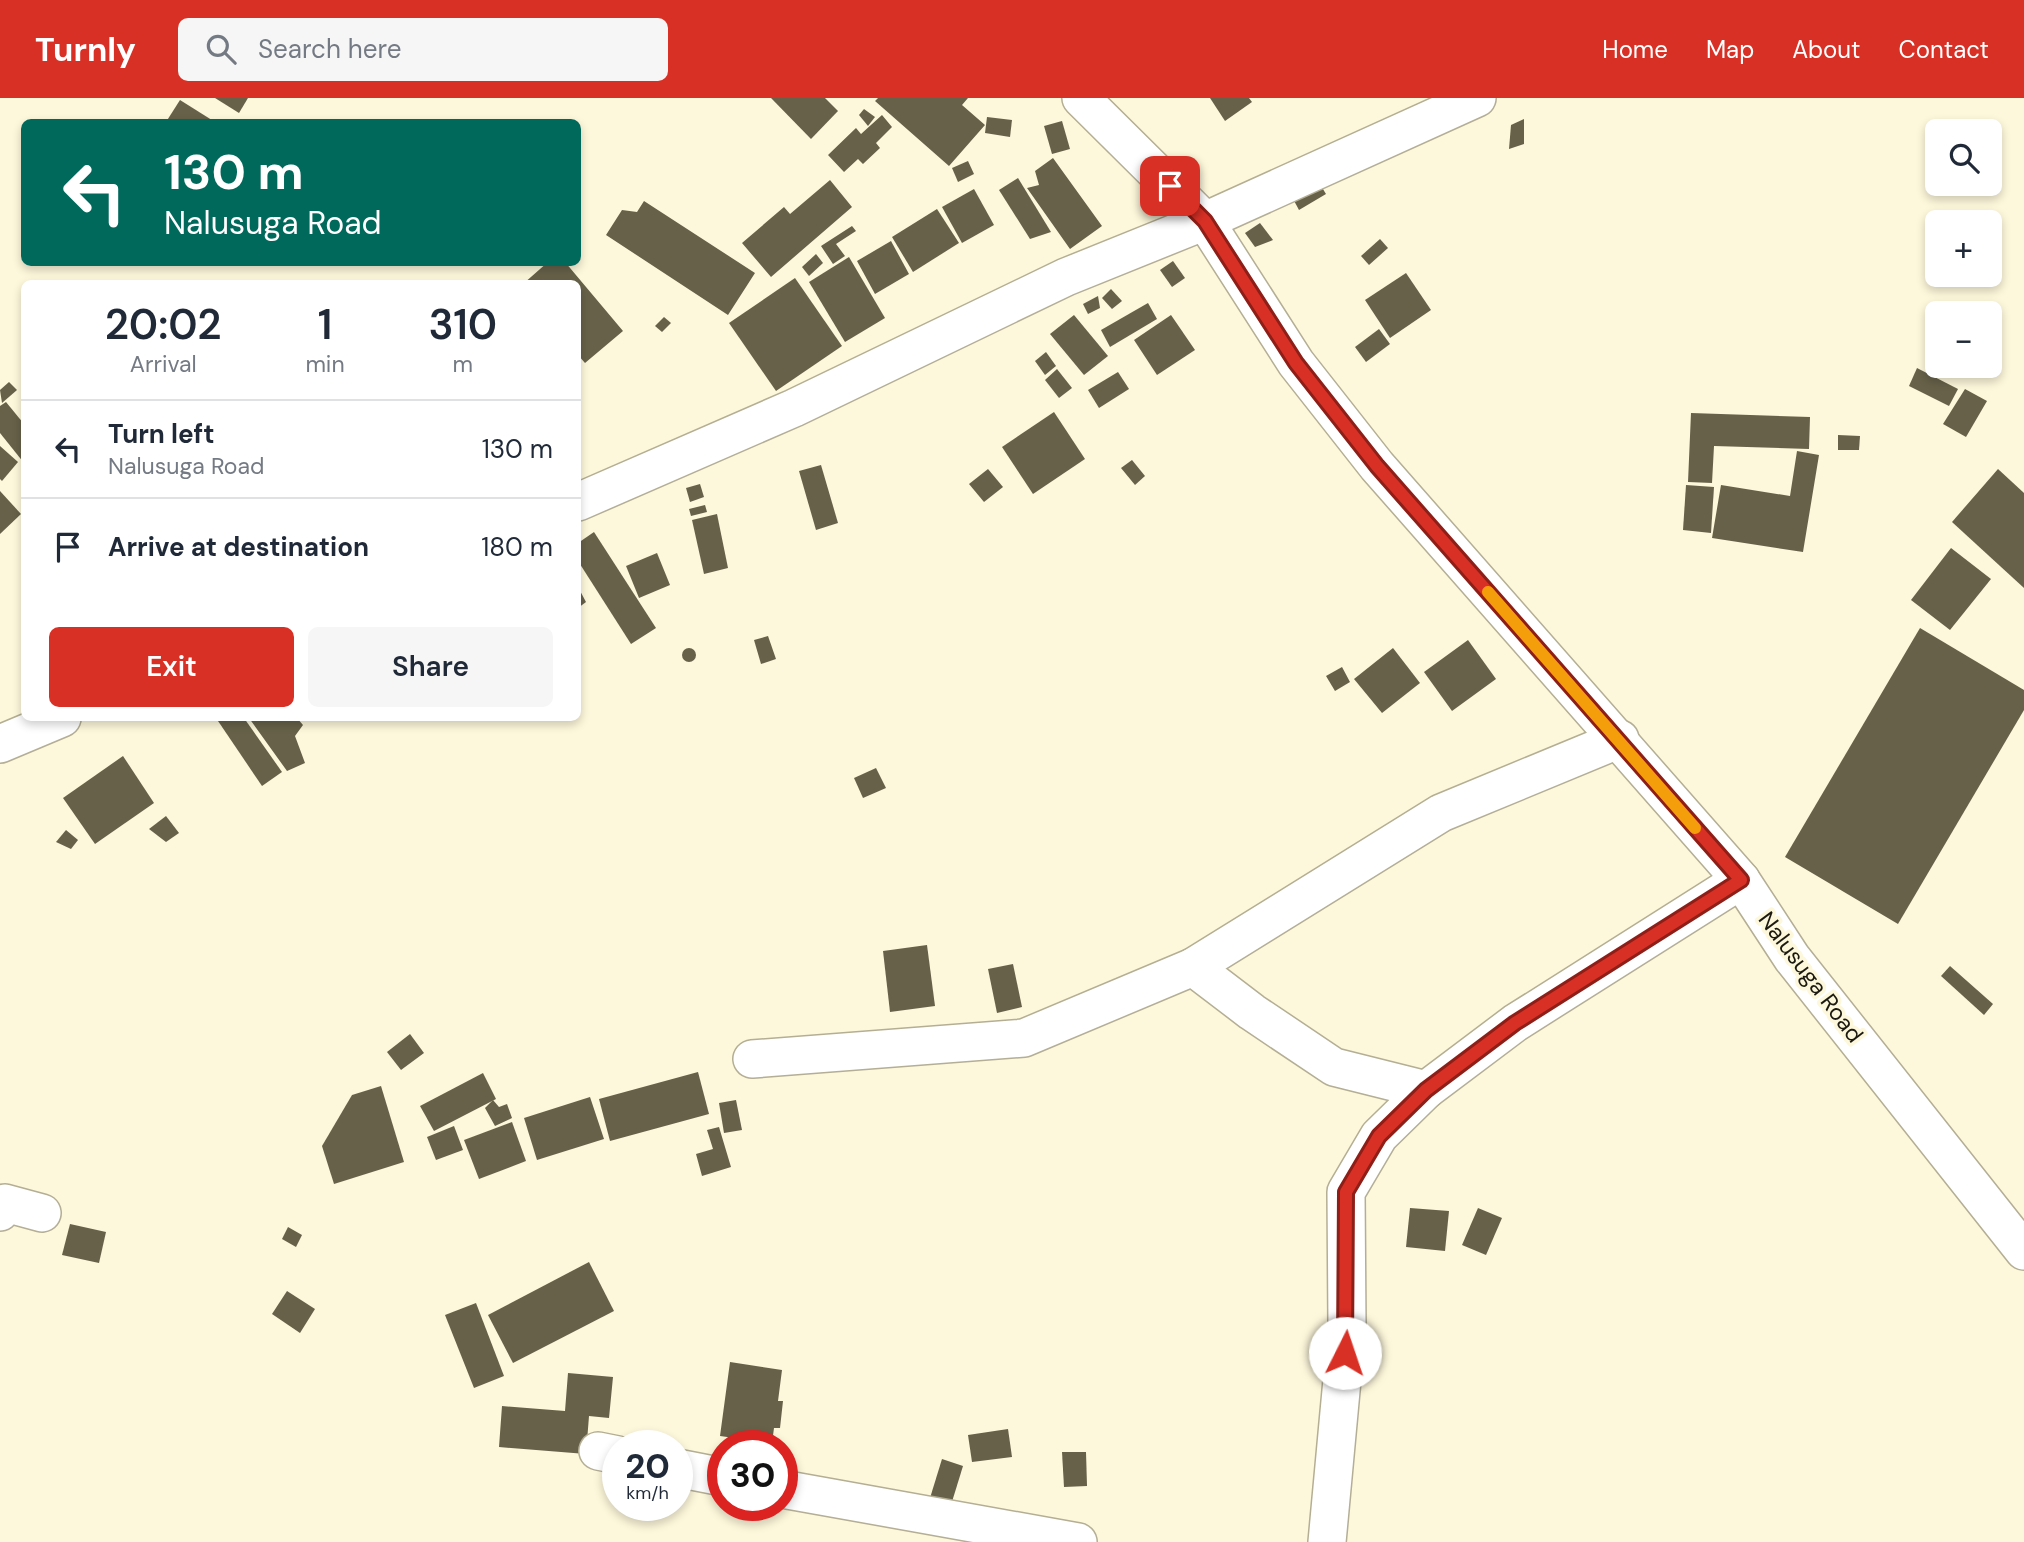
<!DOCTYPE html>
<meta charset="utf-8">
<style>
:root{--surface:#fff;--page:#f6f6f7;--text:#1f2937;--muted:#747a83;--line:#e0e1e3;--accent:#d93025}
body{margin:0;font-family:"DM Sans",sans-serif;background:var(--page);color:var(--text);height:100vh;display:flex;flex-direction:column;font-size:26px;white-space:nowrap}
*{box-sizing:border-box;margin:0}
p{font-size:23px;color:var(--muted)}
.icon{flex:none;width:38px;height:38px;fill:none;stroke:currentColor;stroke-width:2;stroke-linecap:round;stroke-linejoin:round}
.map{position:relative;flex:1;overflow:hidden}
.details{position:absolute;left:21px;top:182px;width:560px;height:441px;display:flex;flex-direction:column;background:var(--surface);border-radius:10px;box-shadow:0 4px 10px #0003}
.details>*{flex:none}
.banner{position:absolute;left:21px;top:21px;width:560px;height:147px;border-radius:10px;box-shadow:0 4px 10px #0003;background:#00695c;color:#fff;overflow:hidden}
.controls{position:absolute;left:1925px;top:21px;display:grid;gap:14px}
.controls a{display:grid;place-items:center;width:77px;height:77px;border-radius:10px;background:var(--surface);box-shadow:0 4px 10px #0003;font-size:35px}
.speed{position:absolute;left:602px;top:1332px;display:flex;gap:14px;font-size:35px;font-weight:700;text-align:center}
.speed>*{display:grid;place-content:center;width:91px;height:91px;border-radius:50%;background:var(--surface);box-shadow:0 4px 10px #0003;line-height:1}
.speed small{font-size:18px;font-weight:400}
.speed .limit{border:10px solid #d22;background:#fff;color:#111}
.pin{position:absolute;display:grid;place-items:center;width:60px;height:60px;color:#fff;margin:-30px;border-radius:14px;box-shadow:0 4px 10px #0006}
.me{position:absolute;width:77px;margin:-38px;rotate:4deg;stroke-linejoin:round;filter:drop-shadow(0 0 5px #0008)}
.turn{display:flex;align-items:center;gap:24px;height:147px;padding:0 28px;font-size:32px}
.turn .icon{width:91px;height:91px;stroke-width:2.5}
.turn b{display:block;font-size:49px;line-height:60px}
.eta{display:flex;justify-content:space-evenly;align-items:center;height:119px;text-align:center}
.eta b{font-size:42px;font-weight:600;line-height:49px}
.action{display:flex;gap:14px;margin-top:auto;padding:14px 28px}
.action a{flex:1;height:80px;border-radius:10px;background:var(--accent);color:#fff;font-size:28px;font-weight:600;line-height:80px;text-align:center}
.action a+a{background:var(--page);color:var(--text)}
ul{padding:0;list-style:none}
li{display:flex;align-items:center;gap:21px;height:98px;padding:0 28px;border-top:2px solid var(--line)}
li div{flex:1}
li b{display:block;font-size:26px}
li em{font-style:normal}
header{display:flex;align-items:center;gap:42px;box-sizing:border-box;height:98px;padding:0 35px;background:var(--accent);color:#fff}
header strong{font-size:33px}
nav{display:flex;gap:38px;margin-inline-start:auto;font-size:24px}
.search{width:490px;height:63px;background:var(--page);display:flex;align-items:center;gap:18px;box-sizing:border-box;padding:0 24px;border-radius:10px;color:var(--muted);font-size:26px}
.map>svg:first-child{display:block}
</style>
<header>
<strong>Turnly</strong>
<div class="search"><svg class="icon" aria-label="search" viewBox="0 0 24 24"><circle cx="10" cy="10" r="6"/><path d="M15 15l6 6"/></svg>Search here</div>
<nav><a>Home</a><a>Map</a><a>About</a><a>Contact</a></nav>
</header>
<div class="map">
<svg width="2024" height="1444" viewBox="0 0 2024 1444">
<rect width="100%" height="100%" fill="#fdf7db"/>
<g fill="#676149">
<path d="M215,0h33l-9,15z"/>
<path d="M771,0h54l13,13 -27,28z"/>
<path d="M878,0h90l-6,7 23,20 -36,41 -74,-65z"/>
<path d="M1210,0h39l3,4 -27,19z"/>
<path d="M180,2l35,22h-49z"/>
<path d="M864,11l11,8 -7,9 -9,-11z"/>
<path d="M882,17l10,12 -16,16 4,5 -17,16 -5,-5 -14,13 -16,-17 28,-27 5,6z"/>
<path d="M987,19l25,3 -2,17 -25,-4z"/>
<path d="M1524,21v25l-15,5 2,-24z"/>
<path d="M1062,23l8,28 -18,5 -8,-28z"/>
<path d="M1053,60l49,68 -32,23 -43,-61 12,-3 -4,-14z"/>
<path d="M968,63l6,13 -16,8 -6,-14z"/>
<path d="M1018,80l33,54 -21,7 -31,-49z"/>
<path d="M830,82l22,27 -81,70 -29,-34 42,-36 6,7z"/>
<path d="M1318,83l8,13 -27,16 -7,-13z"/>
<path d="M974,91l20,36 -32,18 -20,-36z"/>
<path d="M644,103l111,72 -27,42 -122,-80 16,-25 15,2z"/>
<path d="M937,111l22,34 -46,29 -21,-35z"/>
<path d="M1260,125l13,17 -18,7 -10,-14z"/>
<path d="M852,128l4,5 -20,13 9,12 -12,8 -12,-18z"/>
<path d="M1380,141l8,9 -19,17 -8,-9z"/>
<path d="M891,143l18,33 -34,20 -18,-33z"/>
<path d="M816,156l7,9 -14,13 -7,-9z"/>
<path d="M849,159l36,61 -40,24 -36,-60z"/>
<path d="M1173,163l12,17 -13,9 -12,-17z"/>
<path d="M548,164h17l58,69 -38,32 -7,-8v-71h-55z"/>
<path d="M1406,175l25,37 -41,28 -25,-38z"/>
<path d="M795,180l47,68 -66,45 -47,-68z"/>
<path d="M1111,191l11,12 -10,8 -10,-11z"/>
<path d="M1098,198l2,12 -12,6 -5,-10z"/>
<path d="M1148,205l9,16 -47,28 -9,-17z"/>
<path d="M1074,217l34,41 -24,19 -34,-41z"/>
<path d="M1171,217l24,35 -38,25 -23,-35z"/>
<path d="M664,219l7,6 -9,9 -7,-6z"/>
<path d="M1379,231l11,15 -24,18 -11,-15z"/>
<path d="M1046,254l10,14 -11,9 -10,-14z"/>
<path d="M1917,270l41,21 -9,17 -40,-20z"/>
<path d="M1057,271l15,19 -13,10 -14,-18z"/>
<path d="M1118,274l11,17 -30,19 -11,-18z"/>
<path d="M9,284l8,8 -15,13 -2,-13z"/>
<path d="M1965,291l22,12 -21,36 -23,-13z"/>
<path d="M6,304l18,22v39l-24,-30v-27z"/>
<path d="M1054,314l31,47 -52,35 -31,-47z"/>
<path d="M1691,315l119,4 -1,32 -95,-3 -2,37 -24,-1z"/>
<path d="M1838,337l22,1 -1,14h-21z"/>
<path d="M0,348l18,16 -16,19 -2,-2z"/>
<path d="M1797,353l22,4 -16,97 -91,-14 9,-53 69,11z"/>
<path d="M1132,362l13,16 -10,9 -14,-17z"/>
<path d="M821,367l17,58 -22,7 -17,-59z"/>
<path d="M988,371l15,18 -19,15 -15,-18z"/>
<path d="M1998,371l26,24v95l-72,-66z"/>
<path d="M700,386l4,13 -14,5 -4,-14z"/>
<path d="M1686,387l28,2 -3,46 -28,-3z"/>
<path d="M0,393l21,23 -21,20z"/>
<path d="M705,407l2,7 -16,4 -2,-7z"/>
<path d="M717,416l11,54 -24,6 -12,-54z"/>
<path d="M594,434l62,96 -25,16 -53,-83v-18z"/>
<path d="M1951,450l40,31 -41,51 -39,-30z"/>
<path d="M657,455l13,32 -31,13 -13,-32z"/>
<path d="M578,489l8,15 -8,6z"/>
<path d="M1920,530l104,62v20l-126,214 -113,-67z"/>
<path d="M768,538l8,23 -15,5 -7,-24z"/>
<path d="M1468,542l28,39 -44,32 -28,-39z"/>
<path d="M1393,550l27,35 -38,30 -28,-34z"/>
<circle cx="689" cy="557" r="7"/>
<path d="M1342,569l8,15 -15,9 -9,-15z"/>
<path d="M216,620h28l38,54 -20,14z"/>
<path d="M249,620h48l6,7 -8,11 10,27 -18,8z"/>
<path d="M123,658l31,47 -59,41 -32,-46z"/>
<path d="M876,670l10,20 -23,10 -9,-20z"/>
<path d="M166,718l13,17 -13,9 -17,-13z"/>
<path d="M66,732l12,10 -7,9 -15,-7z"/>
<path d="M927,847l8,61 -45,6 -7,-61z"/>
<path d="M1013,866l9,43 -25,6 -9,-44z"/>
<path d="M1950,868l43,38 -9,11 -43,-39z"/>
<path d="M410,936l14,19 -23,17 -14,-18z"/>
<path d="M698,974l11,42 -99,27 -11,-42z"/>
<path d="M483,975l13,26 -62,32 -14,-25z"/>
<path d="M381,988l23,76 -70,22 -12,-38 30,-51z"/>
<path d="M590,999l14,42 -67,21 -13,-42z"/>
<path d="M493,1002l6,7 8,-3 5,14 -17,8 -10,-18z"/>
<path d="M736,1002l6,30 -18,3 -5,-30z"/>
<path d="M512,1024l14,39 -47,18 -15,-39z"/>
<path d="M454,1028l9,24 -27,10 -9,-23z"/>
<path d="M719,1029l12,40 -29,9 -6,-22 17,-5 -6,-19z"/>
<path d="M1410,1110l39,3 -4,40 -39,-4z"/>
<path d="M1478,1110l24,10 -16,37 -24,-10z"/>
<path d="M70,1126l36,8 -7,31 -37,-8z"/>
<path d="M288,1129l14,8 -6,12 -14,-8z"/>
<path d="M589,1164l25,49 -101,52 -25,-48z"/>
<path d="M287,1193l28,18 -15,24 -28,-19z"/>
<path d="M476,1205l28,73 -30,12 -29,-73z"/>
<path d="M730,1264l52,8 -4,31h5l-3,27h-6l-2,15 -52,-7z"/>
<path d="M568,1275l45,4 -4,41 -20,-2 -3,38 -87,-7 3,-41 63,5z"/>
<path d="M1008,1331l4,28 -40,5 -4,-27z"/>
<path d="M1062,1354h24l1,34 -23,1z"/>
<path d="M942,1361l21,7 -12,39 -21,-7z"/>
</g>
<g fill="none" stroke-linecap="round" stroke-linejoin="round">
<defs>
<g id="minor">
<path d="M1081,0l124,123 91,142 81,103 364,414 51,78 232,293"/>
<path d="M578,404l216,-94 272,-131 139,-56 272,-123"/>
<path d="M0,646l62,-26"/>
<path d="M1193,869l248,-154 179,-74"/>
<path d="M752,961l272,-21 169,-71 59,45 82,55 92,23"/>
<path d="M0,1114l5,-9 37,10"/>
<path d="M598,1353l20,4"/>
<path d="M677,1370l46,9"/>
<path d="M782,1391l296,53"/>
<path d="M1327,1444l20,-216 -1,-134 33,-56 47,-46 89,-67 226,-143"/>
</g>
</defs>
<use href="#minor" stroke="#b4ae94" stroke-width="40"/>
<use href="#minor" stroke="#fff" stroke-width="37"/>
</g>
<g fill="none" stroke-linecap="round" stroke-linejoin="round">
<defs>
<path id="route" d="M1170,88l35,35 91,142 81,103 364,414 -226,143 -89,67 -47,46 -33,56 -1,161"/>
</defs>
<use href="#route" stroke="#8d1f18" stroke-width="18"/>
<use href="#route" stroke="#d93025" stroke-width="12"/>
<path stroke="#f59e0b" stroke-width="12" d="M1488,494l207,236"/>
</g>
<g text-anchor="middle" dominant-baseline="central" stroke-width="7" stroke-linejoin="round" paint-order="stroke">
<g font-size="23" fill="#1c1a10" stroke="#fdf7db">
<text transform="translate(1811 879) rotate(53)">Nalusuga Road</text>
</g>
</g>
</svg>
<div class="controls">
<a><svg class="icon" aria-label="search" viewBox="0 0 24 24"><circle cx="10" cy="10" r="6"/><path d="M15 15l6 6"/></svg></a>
<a>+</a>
<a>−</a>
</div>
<div class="speed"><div>20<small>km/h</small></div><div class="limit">30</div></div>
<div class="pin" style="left:1170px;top:88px;background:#d93025"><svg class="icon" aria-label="arrive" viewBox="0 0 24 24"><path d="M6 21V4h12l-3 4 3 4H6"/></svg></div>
<svg class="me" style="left:1345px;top:1255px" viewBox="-20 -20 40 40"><circle r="19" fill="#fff"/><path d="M0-13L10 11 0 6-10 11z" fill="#d93025"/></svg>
<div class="banner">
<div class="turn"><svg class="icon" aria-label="left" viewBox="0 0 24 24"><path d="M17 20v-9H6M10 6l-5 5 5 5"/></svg><div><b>130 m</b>Nalusuga Road</div></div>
</div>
<section class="details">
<div class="eta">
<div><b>20:02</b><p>Arrival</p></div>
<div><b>1</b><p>min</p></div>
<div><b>310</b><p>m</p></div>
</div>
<ul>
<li><svg class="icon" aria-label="left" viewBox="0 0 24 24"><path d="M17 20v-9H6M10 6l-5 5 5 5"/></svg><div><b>Turn left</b><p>Nalusuga Road</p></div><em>130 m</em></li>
<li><svg class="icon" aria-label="arrive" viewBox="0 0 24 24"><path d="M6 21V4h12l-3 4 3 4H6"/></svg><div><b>Arrive at destination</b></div><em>180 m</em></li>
</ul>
<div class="action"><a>Exit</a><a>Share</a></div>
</section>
</div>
